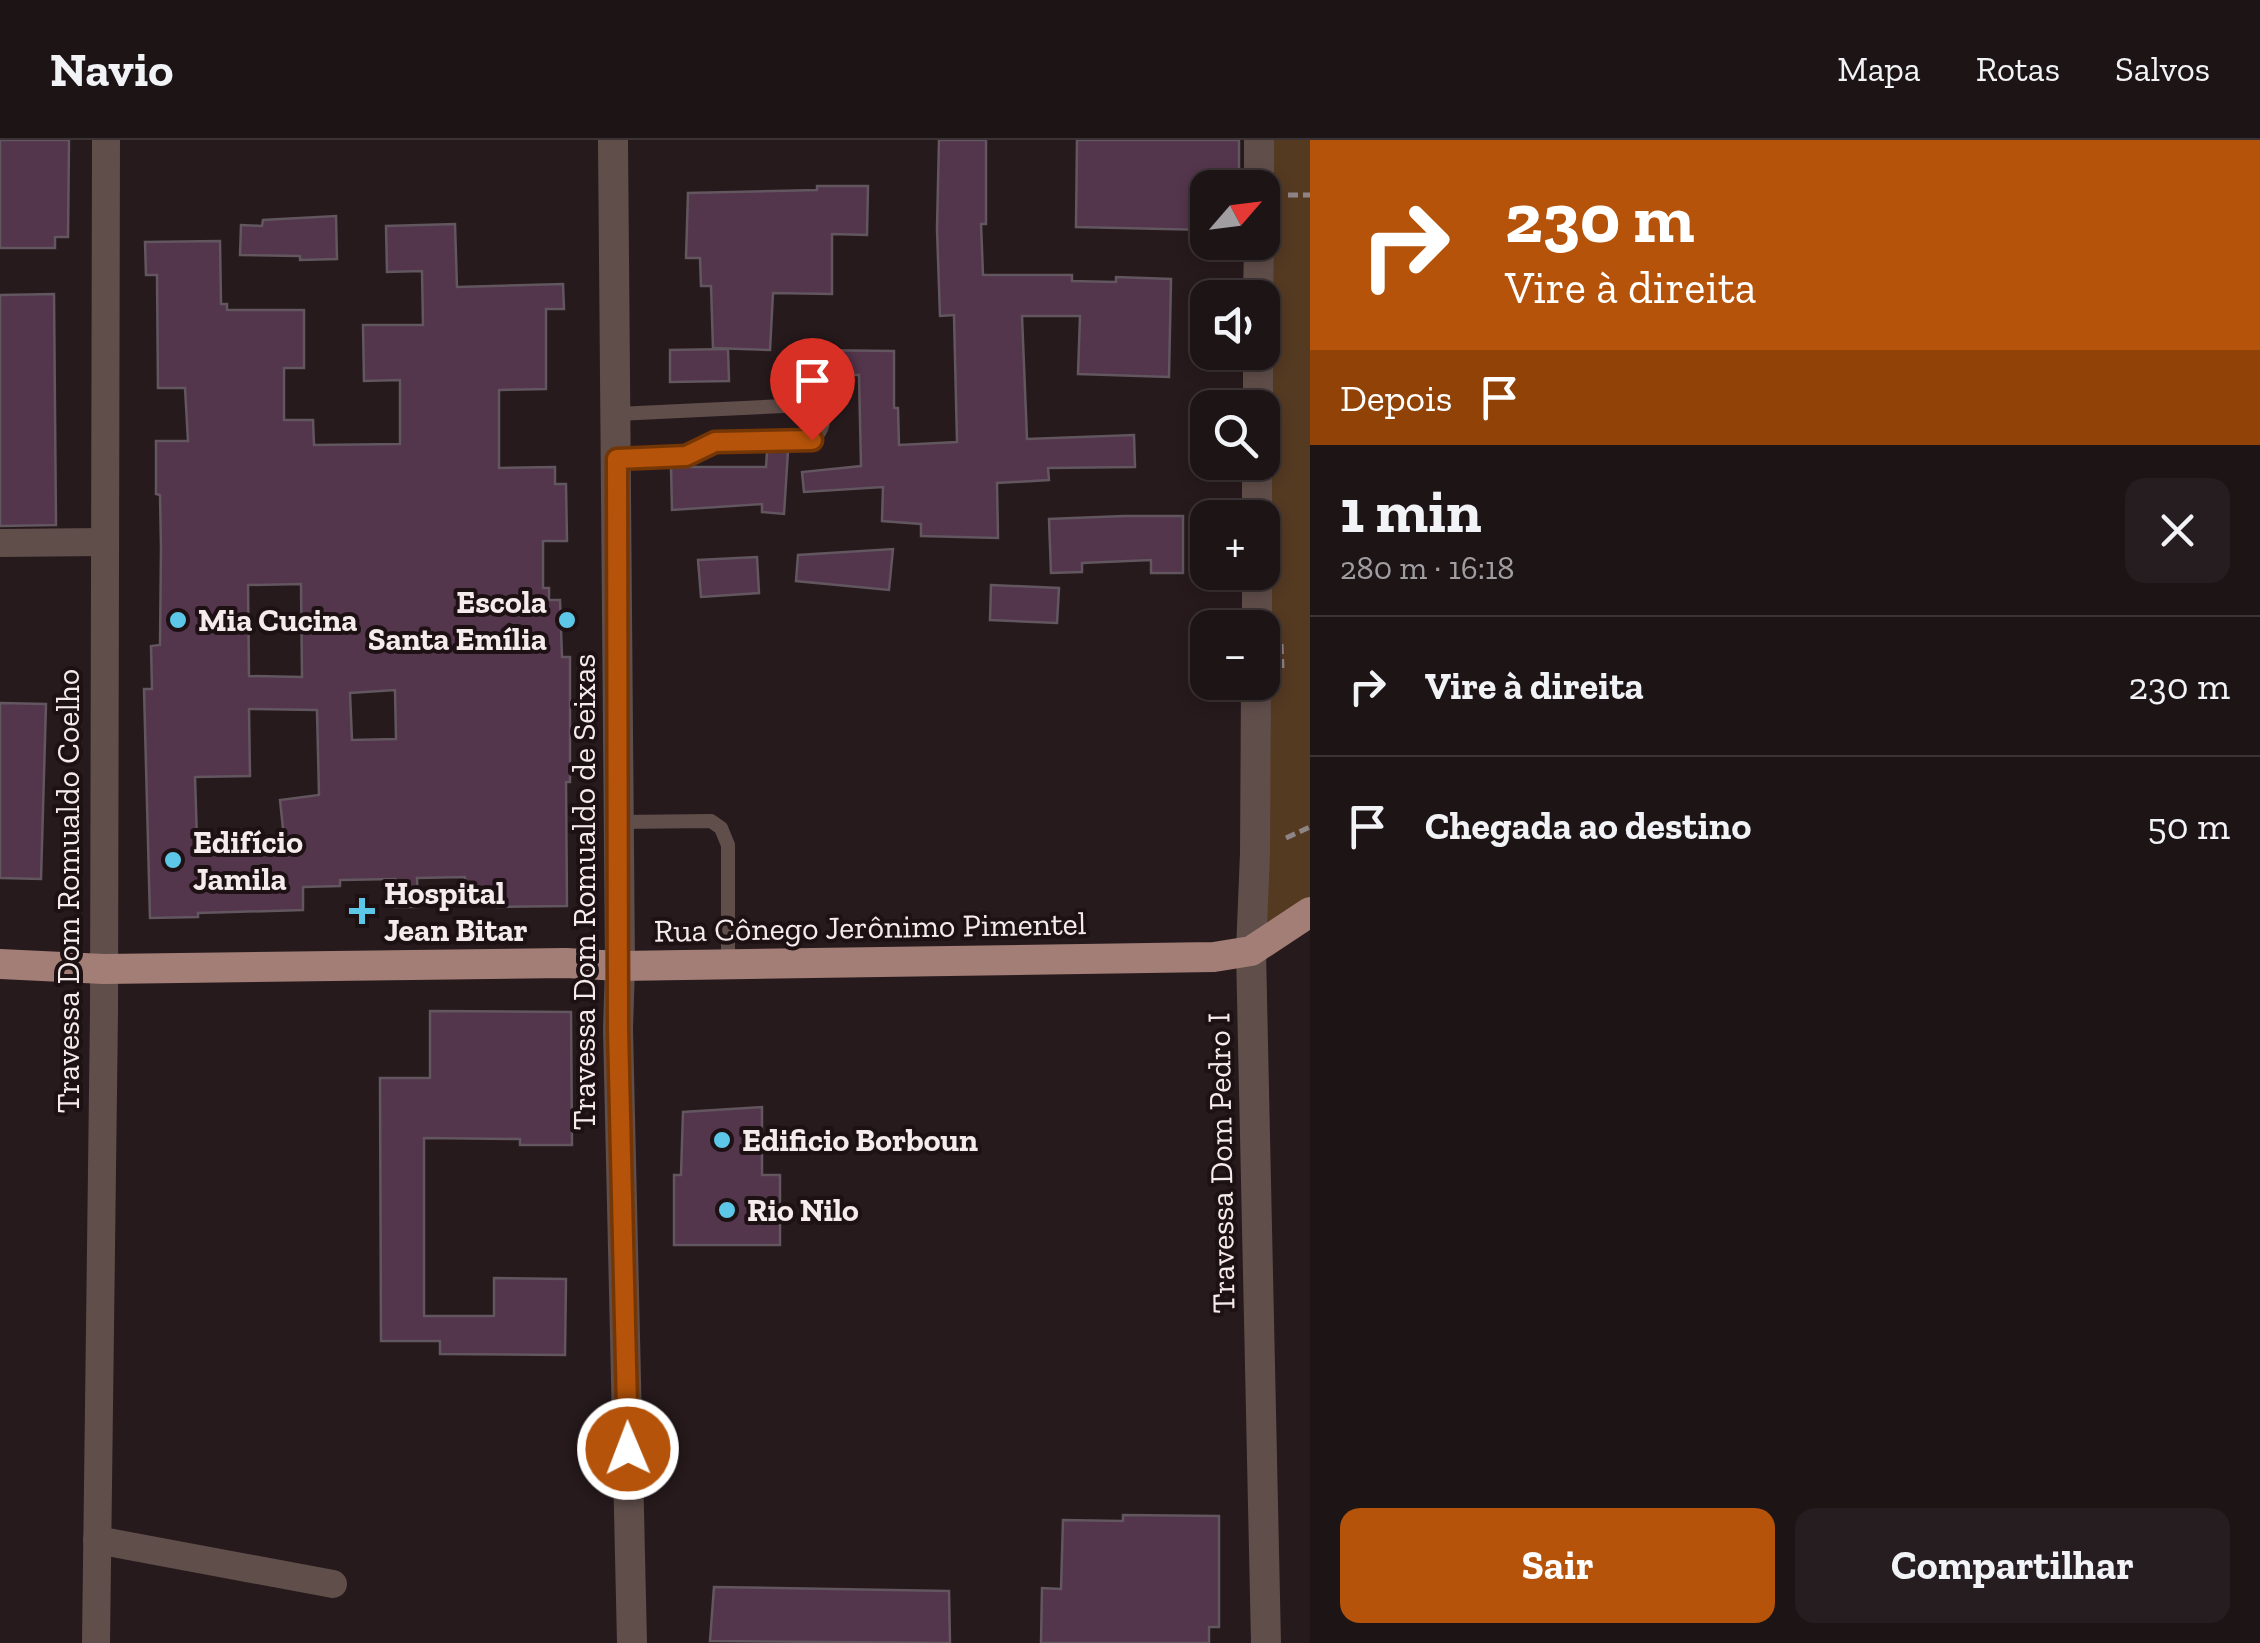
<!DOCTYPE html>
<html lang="pt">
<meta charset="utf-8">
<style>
:root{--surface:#1d1416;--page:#251d1f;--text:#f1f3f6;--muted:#a09ea1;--line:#3b3335;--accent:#b45309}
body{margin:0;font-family:"Zilla Slab",serif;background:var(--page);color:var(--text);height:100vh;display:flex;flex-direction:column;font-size:38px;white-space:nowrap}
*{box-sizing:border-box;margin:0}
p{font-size:32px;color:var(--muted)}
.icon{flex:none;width:55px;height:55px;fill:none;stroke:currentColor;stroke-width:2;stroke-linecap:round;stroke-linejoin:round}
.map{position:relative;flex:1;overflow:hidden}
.drawer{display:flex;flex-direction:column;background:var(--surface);width:950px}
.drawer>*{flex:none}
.top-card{background:#b45309;color:#fff;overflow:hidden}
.needle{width:65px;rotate:62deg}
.tools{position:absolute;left:1190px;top:30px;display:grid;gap:20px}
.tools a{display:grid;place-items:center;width:90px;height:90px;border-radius:20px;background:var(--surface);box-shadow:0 5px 15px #0003,0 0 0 2px var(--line);font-size:50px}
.pin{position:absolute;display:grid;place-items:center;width:85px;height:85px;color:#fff;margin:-102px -42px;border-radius:50% 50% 50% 0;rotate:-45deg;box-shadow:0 0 10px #0007}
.pin .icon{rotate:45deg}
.me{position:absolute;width:110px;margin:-55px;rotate:359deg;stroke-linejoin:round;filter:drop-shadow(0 0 8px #0008)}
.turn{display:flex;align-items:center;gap:35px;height:210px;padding:0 30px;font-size:45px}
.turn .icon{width:130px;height:130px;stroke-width:2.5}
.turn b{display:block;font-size:70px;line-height:85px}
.then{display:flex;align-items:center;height:95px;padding:0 30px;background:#0003;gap:20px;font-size:38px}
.round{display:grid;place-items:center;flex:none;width:105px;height:105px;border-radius:20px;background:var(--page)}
.summary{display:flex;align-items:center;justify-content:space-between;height:170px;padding:0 30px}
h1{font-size:60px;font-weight:800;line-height:75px}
.cta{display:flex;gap:20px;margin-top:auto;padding:20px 30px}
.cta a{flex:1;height:115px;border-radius:20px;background:var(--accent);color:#fff;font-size:40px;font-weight:800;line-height:115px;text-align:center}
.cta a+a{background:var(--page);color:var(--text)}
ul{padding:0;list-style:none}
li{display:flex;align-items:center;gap:30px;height:140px;padding:0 30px;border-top:2px solid var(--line)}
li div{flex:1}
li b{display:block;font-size:38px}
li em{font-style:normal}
header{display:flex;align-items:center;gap:60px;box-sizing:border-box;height:140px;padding:0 50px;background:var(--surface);border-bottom:2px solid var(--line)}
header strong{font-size:48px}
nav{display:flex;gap:55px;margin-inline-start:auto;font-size:35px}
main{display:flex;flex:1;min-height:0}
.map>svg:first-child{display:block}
</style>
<header>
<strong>Navio</strong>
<nav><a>Mapa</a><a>Rotas</a><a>Salvos</a></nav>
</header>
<main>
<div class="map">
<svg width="1310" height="1503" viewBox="0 0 1310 1503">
<rect width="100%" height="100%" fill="#271a1d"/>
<path fill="#553a22" d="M1259,0h51v779l-49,30 1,-761z"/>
<g fill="#53354c" stroke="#62565f" stroke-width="2.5" fill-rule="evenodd">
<path d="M0,0h69l-1,97h-13v11h-55z"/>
<path d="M939,0h47v84h-5l2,51h89v6l44,1v-5l55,2 -2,98 -91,-3 2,-58h-58l5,123 107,-4 1,32 -87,1 1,12 -52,3 1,55 -77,-2v-12l-39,-3 1,-34 -79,5 -2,-20 59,-6 -2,-91 -52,-1v-24l87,1v57h4l1,37 58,-3 -3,-127 -14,1 -3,-87z"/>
<path d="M1077,0h162v48h-31v42l-132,-3z"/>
<path d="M817,46h51l-1,49 -35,-1v60l-59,-1 -3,57 -57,-2 -2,-62h-10l-1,-28h-14l2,-65 129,-3z"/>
<path d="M336,76l1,43 -37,1v-4l-60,-1 1,-30 21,1 1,-6z"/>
<path d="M455,84l2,63 106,-3 1,25h-18v80l-47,1v78l56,-1v17h11l1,57h-24v47h6v12h11l2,57h8v125h-4l1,124 -70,1v-10l-31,1 -1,-21 -48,1 1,29h-23v-28l-55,1v6l-37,1v23l-105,3v4l-48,1 -6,-229h8l-1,-43 9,-1 1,-97 -1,-53 -4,-1v-53h32l-3,-53h-27l-1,-113h-11l-1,-33 75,-1 1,63h6v6h77v58h-20v52h29l1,25 86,-1v-64l-36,1 -1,-56h60l-1,-54 -35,1 -1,-46zM301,444l1,93 -53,-1 -1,-91zM395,550l1,49 -44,1 -2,-47zM249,569l68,1 2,85 -39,5 4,38 -87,2 -2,-63 55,-1z"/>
<path d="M54,154l2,231 -56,1v-231z"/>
<path d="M728,209l1,32 -59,1v-32z"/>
<path d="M788,311l-4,63 -22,-2v-8l-90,6 -1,-43h95l1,-15z"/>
<path d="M1124,376h59v57h-32v-13l-69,3v9l-31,1 -2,-54z"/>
<path d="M893,409l-4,41 -93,-9 2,-26z"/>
<path d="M757,417l2,36 -58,4 -3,-37z"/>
<path d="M991,445l68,3 -2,35 -67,-3z"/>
<path d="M0,563l46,1 -5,175 -41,-1z"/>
<path d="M430,871l141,1 1,133h-52v-6l-96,-1v178h70v-38l72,1 -1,76 -125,-1v-13h-59l-1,-263h50z"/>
<path d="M762,967v68h18v70h-106v-70h7l2,-63z"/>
<path d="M1123,1375l96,1v111h-10v16h-168l1,-55 19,1 2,-69 60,1z"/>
<path d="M714,1447l235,4 1,52 -240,-2z"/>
</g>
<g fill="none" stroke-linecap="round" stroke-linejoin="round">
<g stroke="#8e8385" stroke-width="5" stroke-dasharray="10 5" stroke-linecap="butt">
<path d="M1288,55h22"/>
<path d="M1281,504l1,24"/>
<path d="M1286,698l24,-11"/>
</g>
<g stroke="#604e4a" stroke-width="14">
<path d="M617,274l189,-9 13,3c7,14 4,21 -6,32l-98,2 -29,14 -69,3"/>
<path d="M619,682l92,-1 10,7 7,17v120"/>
</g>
<g stroke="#604e4a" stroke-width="28">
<path d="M0,403l103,-1"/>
<path d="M97,1400l236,44"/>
<path d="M96,1503l8,-631 2,-872"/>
</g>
<g stroke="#604e4a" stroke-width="30">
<path d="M613,0l7,826 -2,63 14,614"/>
<path d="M1259,48v-48"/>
<path d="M1258,158l1,-56"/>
<path d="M1258,268v-56"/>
<path d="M1257,378v-56"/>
<path d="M1257,488v-56"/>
<path d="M1256,542l-1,171 -4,98 15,692"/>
</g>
<path stroke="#a37e76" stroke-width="30" d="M0,824l104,5 462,-6 54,3 594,-9 37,-6 59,-39"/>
</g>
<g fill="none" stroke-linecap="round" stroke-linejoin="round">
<defs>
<path id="route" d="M628,1309l-10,-419 -1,-571 69,-3 29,-14 97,-2"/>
</defs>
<use href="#route" stroke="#753606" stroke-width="25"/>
<use href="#route" stroke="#b45309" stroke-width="18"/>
</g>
<g fill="#5dc7e8" stroke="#1d1114" stroke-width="4">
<circle cx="178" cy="480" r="10"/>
<circle cx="567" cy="480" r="10"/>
<circle cx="173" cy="720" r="10"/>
<path d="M357 756h10v10h10v10h-10v10h-10v-10h-10v-10h10z"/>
<circle cx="722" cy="1000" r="10"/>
<circle cx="727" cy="1070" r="10"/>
</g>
<g text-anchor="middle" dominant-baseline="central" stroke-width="8" stroke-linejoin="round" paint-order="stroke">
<g font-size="32" font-weight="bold" fill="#f5ebed" stroke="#1d1114" text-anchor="start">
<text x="547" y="462" text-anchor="end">Escola<tspan x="547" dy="37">Santa Emília</tspan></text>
<text x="198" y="480">Mia Cucina</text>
<text x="193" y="702">Edifício<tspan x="193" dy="37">Jamila</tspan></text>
<text x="384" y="753">Hospital<tspan x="384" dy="37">Jean Bitar</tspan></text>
<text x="742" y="1000">Edificio Borboun</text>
<text x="747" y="1070">Rio Nilo</text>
</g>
<g font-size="32" fill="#f5ebed" stroke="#1d1114">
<text transform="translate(68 751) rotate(-90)">Travessa Dom Romualdo Coelho</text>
<text transform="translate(584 752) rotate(-90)">Travessa Dom Romualdo de Seixas</text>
<text transform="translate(870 787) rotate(-1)">Rua Cônego Jerônimo Pimentel</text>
<text transform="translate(1221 1023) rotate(-91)">Travessa Dom Pedro I</text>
</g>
</g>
</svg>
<div class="tools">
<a><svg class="needle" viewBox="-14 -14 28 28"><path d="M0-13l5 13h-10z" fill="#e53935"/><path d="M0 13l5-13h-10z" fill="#a09ea1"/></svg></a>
<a><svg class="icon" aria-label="sound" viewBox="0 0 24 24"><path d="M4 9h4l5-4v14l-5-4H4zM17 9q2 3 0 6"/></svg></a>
<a><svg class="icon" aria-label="search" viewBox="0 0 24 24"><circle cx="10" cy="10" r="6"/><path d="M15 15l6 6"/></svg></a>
<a>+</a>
<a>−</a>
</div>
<div class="pin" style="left:812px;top:300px;background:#d93025"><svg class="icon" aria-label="arrive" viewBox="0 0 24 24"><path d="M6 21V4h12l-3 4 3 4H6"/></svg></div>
<svg class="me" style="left:628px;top:1309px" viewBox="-20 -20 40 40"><circle r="17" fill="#b45309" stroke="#fff" stroke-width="3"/><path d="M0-11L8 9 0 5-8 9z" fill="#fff"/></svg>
</div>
<section class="drawer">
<div class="top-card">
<div class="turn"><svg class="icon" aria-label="right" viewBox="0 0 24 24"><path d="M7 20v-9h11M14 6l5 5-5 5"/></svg><div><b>230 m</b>Vire à direita</div></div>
<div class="then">Depois<svg class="icon" aria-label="arrive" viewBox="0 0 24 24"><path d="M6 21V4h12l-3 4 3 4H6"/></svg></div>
</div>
<div class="summary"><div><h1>1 min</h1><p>280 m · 16:18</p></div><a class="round"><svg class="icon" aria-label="close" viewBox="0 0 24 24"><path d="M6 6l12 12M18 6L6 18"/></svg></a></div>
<ul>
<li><svg class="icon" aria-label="right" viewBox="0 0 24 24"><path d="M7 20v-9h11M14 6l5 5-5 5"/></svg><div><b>Vire à direita</b></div><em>230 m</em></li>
<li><svg class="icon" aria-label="arrive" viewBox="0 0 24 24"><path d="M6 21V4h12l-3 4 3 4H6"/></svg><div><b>Chegada ao destino</b></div><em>50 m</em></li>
</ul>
<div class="cta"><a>Sair</a><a>Compartilhar</a></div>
</section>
</main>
